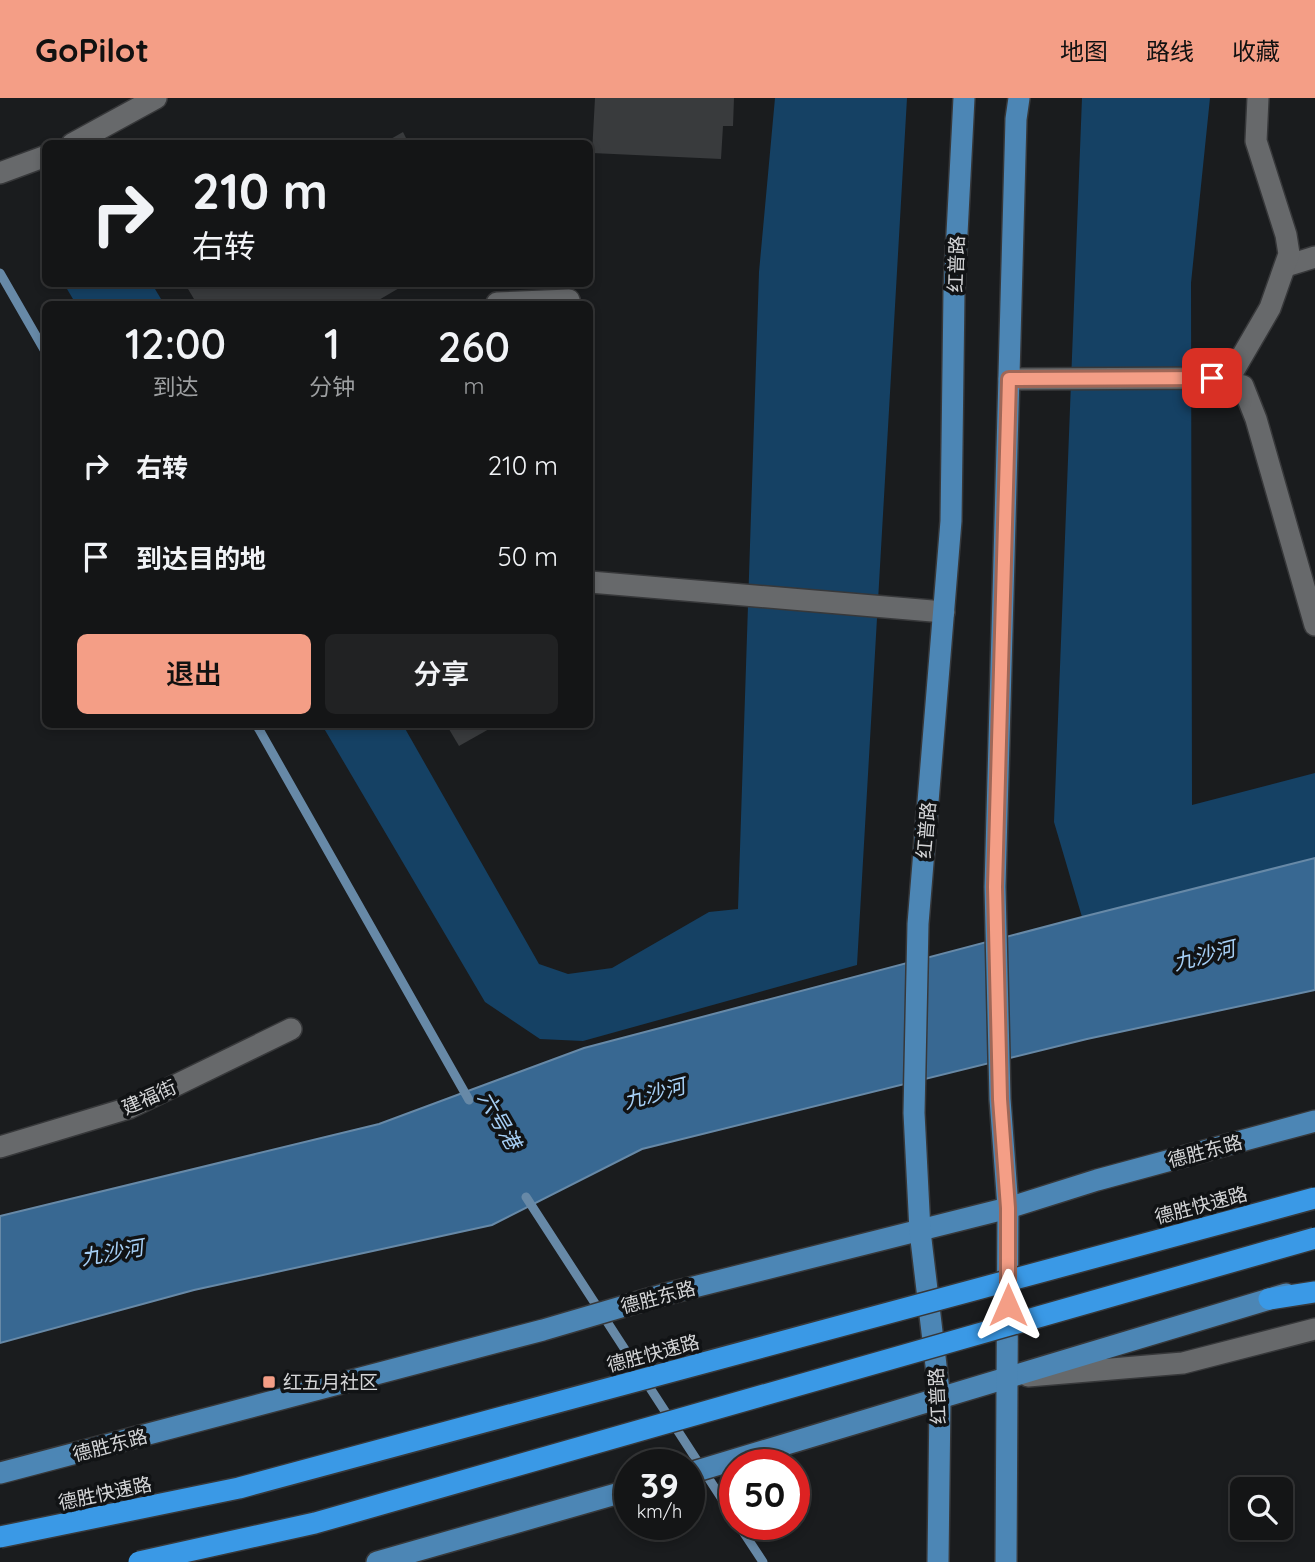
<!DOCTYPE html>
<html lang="zh">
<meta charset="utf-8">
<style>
:root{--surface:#141516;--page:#212223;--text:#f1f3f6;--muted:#9d9fa1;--line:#333435;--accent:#f49e86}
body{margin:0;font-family:Quicksand,"Noto Sans SC",sans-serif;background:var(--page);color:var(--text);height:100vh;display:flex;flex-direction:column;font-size:26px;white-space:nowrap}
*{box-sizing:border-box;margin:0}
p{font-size:23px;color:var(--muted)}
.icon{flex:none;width:38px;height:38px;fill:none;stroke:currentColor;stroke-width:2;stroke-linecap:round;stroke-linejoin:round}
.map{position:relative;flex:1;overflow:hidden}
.details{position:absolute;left:42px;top:203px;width:551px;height:427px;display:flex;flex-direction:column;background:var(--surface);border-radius:10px;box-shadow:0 4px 10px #0003,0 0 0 2px var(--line)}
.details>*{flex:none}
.guide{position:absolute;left:42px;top:42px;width:551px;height:147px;border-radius:10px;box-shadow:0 4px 10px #0003,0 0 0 2px var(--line);background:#141516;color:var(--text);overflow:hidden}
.tools{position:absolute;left:1230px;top:1379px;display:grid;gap:14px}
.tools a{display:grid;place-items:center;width:63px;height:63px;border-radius:10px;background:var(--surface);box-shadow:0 4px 10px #0003,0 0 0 2px var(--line);font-size:35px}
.speed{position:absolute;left:614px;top:1351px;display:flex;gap:14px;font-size:35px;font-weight:700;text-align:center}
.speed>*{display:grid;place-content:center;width:91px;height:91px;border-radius:50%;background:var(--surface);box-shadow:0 4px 10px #0003,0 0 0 2px var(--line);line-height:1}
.speed small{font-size:18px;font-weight:400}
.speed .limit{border:10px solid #d22;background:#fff;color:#111}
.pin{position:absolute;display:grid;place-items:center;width:60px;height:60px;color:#fff;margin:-30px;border-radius:14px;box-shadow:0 4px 10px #0006}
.me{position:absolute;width:77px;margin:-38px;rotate:0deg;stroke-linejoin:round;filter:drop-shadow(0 0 5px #0008)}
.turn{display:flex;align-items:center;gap:24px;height:147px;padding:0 35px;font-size:32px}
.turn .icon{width:91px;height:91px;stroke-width:2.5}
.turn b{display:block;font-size:49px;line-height:60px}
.eta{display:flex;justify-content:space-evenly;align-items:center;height:119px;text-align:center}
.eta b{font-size:42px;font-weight:600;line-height:49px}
.primary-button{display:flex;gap:14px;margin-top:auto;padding:14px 35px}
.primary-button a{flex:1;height:80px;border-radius:10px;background:var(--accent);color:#111;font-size:28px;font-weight:600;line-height:80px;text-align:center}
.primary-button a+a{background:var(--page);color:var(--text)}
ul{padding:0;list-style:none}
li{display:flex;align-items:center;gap:21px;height:91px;padding:0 35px}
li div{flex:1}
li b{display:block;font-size:26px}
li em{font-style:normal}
header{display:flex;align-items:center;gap:42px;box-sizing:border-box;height:98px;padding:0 35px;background:var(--accent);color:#111}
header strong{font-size:33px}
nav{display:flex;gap:38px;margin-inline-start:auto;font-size:24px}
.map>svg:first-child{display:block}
</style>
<header>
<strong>GoPilot</strong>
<nav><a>地图</a><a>路线</a><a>收藏</a></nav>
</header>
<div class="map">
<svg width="1315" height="1464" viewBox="0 0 1315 1464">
<rect width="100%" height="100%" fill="#1a1c1e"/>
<g fill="#154164">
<path d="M775,0h132l-50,867 -274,76 -43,-2 -55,-37 -163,-277h81l136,239 29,10 44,-6 97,-56 29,-3 21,-637z"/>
<path d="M1082,0h128l-19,185 1,522 123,-32v85l-233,59 -28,-95z"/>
<path d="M64,186h88l12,20h-88z"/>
</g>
<path fill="#386892" stroke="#6789a7" stroke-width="2" d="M1315,760v132l-228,49 -445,110 -150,76 -298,65 -194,53v-127l379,-92 205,-76 498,-131z"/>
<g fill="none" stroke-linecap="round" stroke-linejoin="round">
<g stroke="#6789a7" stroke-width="9">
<path d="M0,175l46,80"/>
<path d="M256,626l213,376"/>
<path d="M526,1099l209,322"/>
<path d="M738,1426l25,38"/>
</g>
</g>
<g fill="#393b3d">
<path d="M595,0h139l-1,28h-10l-2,33 -129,-6z"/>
<path d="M403,34l6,12h-27z"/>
<path d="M185,186h221l-34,20h-175z"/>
<path d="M446,626h52l-39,22z"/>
</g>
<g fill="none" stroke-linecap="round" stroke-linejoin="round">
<defs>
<g id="minor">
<path d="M72,46l84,-46"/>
<path d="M0,75l46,-17"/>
<path d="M1286,168l29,-9"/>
<path d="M497,205l72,-3 1,4"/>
<path d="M1009,281l203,-1 31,8 13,33 59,206"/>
<path d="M1227,284l43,-74 19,-54 -3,-19 -30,-94 2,-43"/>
<path d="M590,484l354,30"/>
<path d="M0,1049l129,-39 162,-79"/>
<path d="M1028,1278l155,-13 132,-34"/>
</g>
<g id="major">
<path d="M0,1375l543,-143 119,-35 346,-87 89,-28 218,-59"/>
<path d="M690,1375l596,-179"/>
<path d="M377,1464l253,-72"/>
<path d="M938,1464l2,-163 -20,-168 -6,-118 4,-189 33,-403 3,-229 10,-194"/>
<path d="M1006,1464l2,-354 -8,-109 -5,-212 21,-768 3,-21"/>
</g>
<path id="highway" d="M1269,1201l46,-7"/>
</defs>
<use href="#minor" stroke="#37383a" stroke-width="24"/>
<use href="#major" stroke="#37383a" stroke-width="24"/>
<use href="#highway" stroke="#37383a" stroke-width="24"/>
<use href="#minor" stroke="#67696b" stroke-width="21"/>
<use href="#major" stroke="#4c86b5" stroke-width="21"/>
<use href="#highway" stroke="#3a99e6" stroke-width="21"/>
<defs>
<g id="highway-bridge">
<path d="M0,1439l239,-49 1076,-290"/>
<path d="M139,1464l176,-39 1000,-285"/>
</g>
</defs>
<use href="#highway-bridge" stroke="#37383a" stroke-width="24" stroke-linecap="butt"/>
<use href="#highway-bridge" stroke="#3a99e6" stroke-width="21"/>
</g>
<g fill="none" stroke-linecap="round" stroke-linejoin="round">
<defs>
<path id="route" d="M1008,1207v-97l-8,-109 -5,-212 14,-508 203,-1"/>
</defs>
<use href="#route" stroke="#9f6757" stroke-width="18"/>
<use href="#route" stroke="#f49e86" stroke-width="12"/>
</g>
<rect fill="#f49e86" stroke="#111315" stroke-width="2.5" x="262" y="1277" width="14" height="14" rx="3.5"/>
<g text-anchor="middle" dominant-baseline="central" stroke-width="7" stroke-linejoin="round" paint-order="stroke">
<g font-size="19" fill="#d4d5d7" stroke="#111315">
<text transform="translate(956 166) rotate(-88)">红普路</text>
<text transform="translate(926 732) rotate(-85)">红普路</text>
<text transform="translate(149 999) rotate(-24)">建福街</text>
<text transform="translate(1205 1053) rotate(-15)">德胜东路</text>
<text transform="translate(1201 1107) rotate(-15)">德胜快速路</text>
<text transform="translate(658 1199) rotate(-15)">德胜东路</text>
<text transform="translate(653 1255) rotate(-15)">德胜快速路</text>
<text transform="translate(937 1298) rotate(-93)">红普路</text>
<text transform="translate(110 1347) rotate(-15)">德胜东路</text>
<text transform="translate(105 1395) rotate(-12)">德胜快速路</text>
</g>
<g font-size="19" fill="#d4d5d7" stroke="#111315" text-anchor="start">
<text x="283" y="1284">红五月社区</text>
</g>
<g font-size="21" font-style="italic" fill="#a6cff5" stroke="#111315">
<text transform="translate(1204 857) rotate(-14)">九沙河</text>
<text transform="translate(654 995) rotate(-15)">九沙河</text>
<text transform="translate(500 1022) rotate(60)">六号港</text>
<text transform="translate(112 1154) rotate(-10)">九沙河</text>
</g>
</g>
</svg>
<div class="tools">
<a><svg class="icon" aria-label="search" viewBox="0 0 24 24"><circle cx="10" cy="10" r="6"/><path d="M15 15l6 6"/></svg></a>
</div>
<div class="speed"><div>39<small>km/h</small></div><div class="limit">50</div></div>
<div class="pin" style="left:1212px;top:280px;background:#d93025"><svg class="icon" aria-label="arrive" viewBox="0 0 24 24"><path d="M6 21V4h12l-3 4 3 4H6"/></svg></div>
<svg class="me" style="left:1008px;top:1207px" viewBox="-20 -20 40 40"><path d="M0-17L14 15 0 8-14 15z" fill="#f49e86" stroke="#fff" stroke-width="4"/></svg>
<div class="guide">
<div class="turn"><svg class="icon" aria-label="right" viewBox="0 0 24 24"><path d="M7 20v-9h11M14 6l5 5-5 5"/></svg><div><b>210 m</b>右转</div></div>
</div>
<section class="details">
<div class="eta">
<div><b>12:00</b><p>到达</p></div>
<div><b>1</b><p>分钟</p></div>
<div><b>260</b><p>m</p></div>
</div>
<ul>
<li><svg class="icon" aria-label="right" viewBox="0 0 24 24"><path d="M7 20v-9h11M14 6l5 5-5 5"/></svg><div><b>右转</b></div><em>210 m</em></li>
<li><svg class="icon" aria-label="arrive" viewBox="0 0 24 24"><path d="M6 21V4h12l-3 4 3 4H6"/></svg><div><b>到达目的地</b></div><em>50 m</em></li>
</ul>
<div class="primary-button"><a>退出</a><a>分享</a></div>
</section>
</div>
